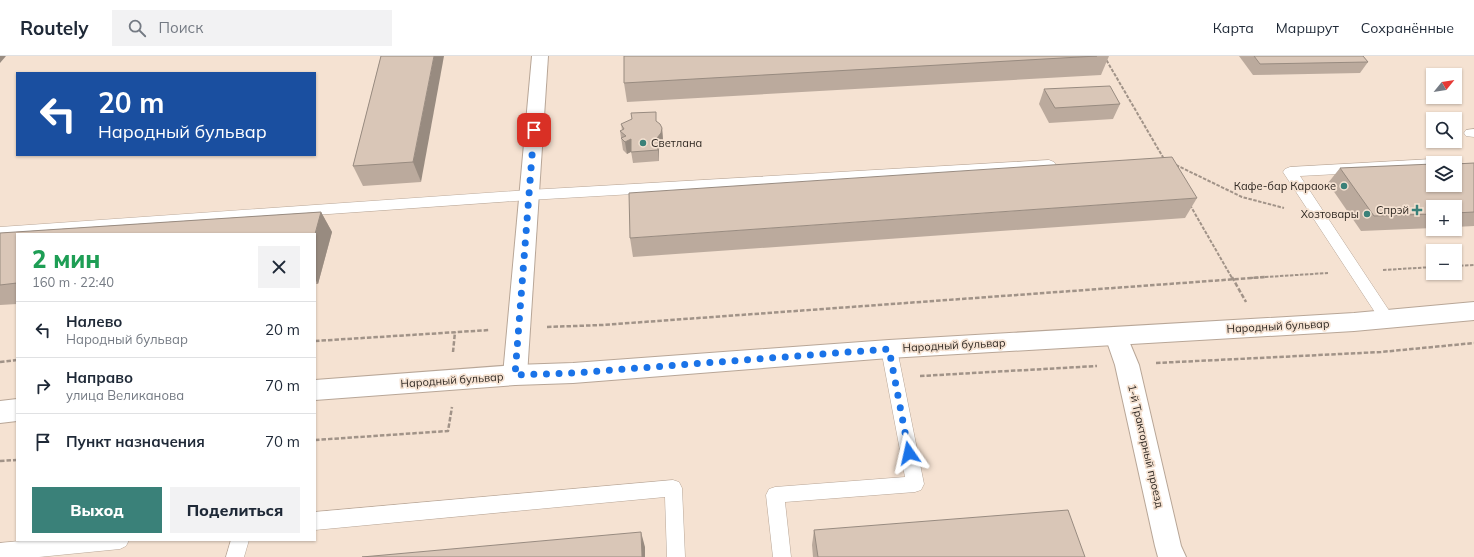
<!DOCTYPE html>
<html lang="ru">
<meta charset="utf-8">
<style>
:root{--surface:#fff;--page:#f2f2f3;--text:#1f2937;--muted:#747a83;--line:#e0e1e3;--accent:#3a8179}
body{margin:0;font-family:Mulish,sans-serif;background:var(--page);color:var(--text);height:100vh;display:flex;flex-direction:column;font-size:15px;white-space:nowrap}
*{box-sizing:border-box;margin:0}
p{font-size:13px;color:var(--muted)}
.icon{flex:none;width:22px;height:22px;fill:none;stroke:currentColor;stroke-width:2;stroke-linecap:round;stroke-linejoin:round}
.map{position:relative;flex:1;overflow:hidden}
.panel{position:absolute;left:16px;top:177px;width:300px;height:308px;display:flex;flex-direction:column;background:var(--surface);border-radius:0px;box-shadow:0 1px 3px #0004}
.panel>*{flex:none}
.top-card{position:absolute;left:16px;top:16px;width:300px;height:84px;border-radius:0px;box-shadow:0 1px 3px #0004;background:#1a4fa0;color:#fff;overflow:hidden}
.needle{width:26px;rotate:60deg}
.tools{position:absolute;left:1426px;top:12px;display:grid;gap:8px}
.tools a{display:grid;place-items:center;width:36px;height:36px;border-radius:0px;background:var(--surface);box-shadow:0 1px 3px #0004;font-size:20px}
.pin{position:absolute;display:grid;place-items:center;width:34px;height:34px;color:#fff;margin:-17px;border-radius:8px;box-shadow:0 2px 6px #0006}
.me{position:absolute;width:44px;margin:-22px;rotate:349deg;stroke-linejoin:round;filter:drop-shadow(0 0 3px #0008)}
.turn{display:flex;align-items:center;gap:14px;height:84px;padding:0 16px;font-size:18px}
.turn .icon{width:52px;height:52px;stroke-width:2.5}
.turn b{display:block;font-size:28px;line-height:34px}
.round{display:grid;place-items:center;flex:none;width:42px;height:42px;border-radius:0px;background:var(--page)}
.headline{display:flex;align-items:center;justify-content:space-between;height:68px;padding:0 16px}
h1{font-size:24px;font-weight:800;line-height:30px;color:#1e9e55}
.primary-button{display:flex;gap:8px;margin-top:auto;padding:8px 16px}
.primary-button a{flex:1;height:46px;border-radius:0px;background:var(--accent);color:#fff;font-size:16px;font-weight:800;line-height:46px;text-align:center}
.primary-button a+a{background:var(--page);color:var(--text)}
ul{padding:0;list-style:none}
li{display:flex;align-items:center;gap:12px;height:56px;padding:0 16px;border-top:1px solid var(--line)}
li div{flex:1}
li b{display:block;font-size:15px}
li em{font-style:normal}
header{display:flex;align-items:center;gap:24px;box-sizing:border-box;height:56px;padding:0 20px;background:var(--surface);border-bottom:1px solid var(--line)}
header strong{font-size:19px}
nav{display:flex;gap:22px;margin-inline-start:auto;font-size:14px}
.search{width:280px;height:36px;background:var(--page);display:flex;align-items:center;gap:10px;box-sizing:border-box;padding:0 14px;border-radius:0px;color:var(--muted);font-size:15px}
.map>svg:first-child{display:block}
</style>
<header>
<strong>Routely</strong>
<div class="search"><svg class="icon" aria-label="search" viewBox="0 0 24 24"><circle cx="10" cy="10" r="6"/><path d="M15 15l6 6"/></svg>Поиск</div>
<nav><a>Карта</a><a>Маршрут</a><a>Сохранённые</a></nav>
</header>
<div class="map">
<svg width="1474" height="501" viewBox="0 0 1474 501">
<rect width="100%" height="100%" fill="#f5e2d2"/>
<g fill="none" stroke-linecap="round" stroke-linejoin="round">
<defs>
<g id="lane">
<path d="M1474,73v8l-8,-1 -2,-3 2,-3z"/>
<path d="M1433,103l5,2 1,2h-6v6l-133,7 92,139 3,4 -3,4 -5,2 -5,-2 -99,-151 2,-3 5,-2z"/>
<path d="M1049,104l5,2 2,3 -2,3 -5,2 -520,30 -484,34h-28v2l-17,1v-10l529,-37z"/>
<path d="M889,287l6,1 2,5 27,135 -3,6 -6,2 -130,10 6,55h-18l-7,-62 3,-6 6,-2 130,-10 -24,-128 2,-5z"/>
<path d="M673,424l6,2 3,6 3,69h-18l-2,-60 -350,33v-18z"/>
<path d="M31,484h98l-3,6 -6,3 -81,8h-39v-14z"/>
<path d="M231,484h18l-5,17h-18z"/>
</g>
<g id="street">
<path d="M532,0h16l-21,319 -4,7 -8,3 -8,-3 -4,-7z"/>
<path d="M1116,271l8,2 15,36 42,181 5,11h-28l-3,-11 -40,-181 -10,-29 3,-7z"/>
</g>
<g id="secondary">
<path d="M1474,246v18l-120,11 -465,27 -316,25 -58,2 -200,15v-20l200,-15 58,-2 316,-23 465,-27z"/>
<path d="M17,343v22l-17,2v-22z"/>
</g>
</defs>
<use href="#lane" stroke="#b8a697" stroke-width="1"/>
<use href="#street" stroke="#b8a697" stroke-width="2"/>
<use href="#secondary" stroke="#b8a697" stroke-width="2"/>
<g stroke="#a19388" stroke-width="2" stroke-dasharray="3.5 1.5" stroke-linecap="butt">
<path d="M1104,0l60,103"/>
<path d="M1176,109l66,32 42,11"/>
<path d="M1190,149l42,73"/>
<path d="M1455,210l19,-1"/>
<path d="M1383,214l50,-3"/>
<path d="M1250,222l78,-5"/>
</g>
<g stroke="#a19388" stroke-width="2.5" stroke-dasharray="4.5 2" stroke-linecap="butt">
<path d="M1232,221l14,25"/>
<path d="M547,271l55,-2 663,-48"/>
<path d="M315,285l175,-11"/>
<path d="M453,296l2,-20"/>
<path d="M0,306l17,-2"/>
<path d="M1156,307l225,-11 93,-9"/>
<path d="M920,320l177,-10"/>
<path d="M315,384l133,-9 4,-24"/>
<path d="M0,405l17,-1"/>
</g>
<use href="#lane" fill="#fff" fill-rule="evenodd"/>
<use href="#street" fill="#fff" fill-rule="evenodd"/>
<use href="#secondary" fill="#fff" fill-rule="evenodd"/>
</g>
<g fill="#bbaa9d">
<path d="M381,0l40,126 -58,4 -10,-20z"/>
<path d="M624,0h485l-8,19 -474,27 -3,-19z"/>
<path d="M1239,0h124l5,6 -8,11 -107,2z"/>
<path d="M1044,33l76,15 -7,15 -64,4 -10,-19z"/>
<path d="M656,65l6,7 1,12 -1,5 -3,4v12l-26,2 -2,-12 -4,3 -4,-4 -3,-19 2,-1 -1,-6z"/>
<path d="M1474,107v63l-19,1v-20h-22v21l-72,3 -33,-48 12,-15z"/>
<path d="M1197,142l-12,20 -552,39 -3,-19z"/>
<path d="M321,156l11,20 -14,52h-3v-50h-298v70l-17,1v-72z"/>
<path d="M814,474l271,27h-272l-1,-12z"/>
</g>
<g fill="#988b80">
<path d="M0,0h6l-6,7z"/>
<path d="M434,0h10l-23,126 -8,-20z"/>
<path d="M662,72l1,12 -1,5 -3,4v12l-2,-23z"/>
<path d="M631,83l2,12 -6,3 -2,-12z"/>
<path d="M321,156l11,20 -14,52 -3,-5v-45z"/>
<path d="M641,476l4,15v10h-3z"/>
</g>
<g fill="#d9c6b7" stroke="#988b80">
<path d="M381,0h53l-21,106 -60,4z"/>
<path d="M624,0h473l-473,27z"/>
<path d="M1254,0h109l5,6 -108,2z"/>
<path d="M1110,30l10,18 -65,4 -11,-19z"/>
<path d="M656,56v9l4,3 2,4 -1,5 -4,5 1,12 -27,2v-13l-6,3 -4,-4 5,-2 -6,-5 4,-2 -3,-5 11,-5 -1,-6z"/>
<path d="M1172,101l25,41 -567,40 -1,-45z"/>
<path d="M1474,107v49l-19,1v-6h-22v7l-59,2 -34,-48 93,-4v21h22v-21z"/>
<path d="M321,156l-6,22h-298v49l-17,2v-52z"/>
<path d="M1068,454l17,47h-267l-4,-27z"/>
<path d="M641,476l1,25h-280z"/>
</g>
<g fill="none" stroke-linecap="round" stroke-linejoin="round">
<path stroke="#1a73e8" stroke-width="7" stroke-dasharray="0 12.6" d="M534,74l-19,245 58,-2 316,-24 20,104"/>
</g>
<g fill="#3a8179" stroke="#f5e2d2" stroke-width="1.5">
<circle cx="643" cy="87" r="4"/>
<circle cx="1344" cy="130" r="4"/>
<path d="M1415 148h4v4h4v4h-4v4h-4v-4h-4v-4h4z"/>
<circle cx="1367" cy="158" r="4"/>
</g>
<g text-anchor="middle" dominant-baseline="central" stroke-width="3.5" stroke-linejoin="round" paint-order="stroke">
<g font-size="11" fill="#2f2822" stroke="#f5e2d2" text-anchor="end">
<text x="651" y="87" text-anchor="start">Светлана</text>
<text x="1336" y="130">Кафе-бар Караоке</text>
<text x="1409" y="154">Спрэй</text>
<text x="1359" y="158">Хозтовары</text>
</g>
<g font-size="11" fill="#2f2822" stroke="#f5e2d2">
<text transform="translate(1278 270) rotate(-3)">Народный бульвар</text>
<text transform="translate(954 289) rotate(-3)">Народный бульвар</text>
<text transform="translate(452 324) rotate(-4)">Народный бульвар</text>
<text transform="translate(1146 390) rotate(77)">1-й Тракторный проезд</text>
</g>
</g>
</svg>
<div class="tools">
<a><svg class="needle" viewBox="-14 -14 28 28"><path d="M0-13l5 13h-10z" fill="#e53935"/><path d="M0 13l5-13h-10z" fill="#747a83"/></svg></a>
<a><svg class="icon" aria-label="search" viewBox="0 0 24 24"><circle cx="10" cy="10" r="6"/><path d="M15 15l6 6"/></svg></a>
<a><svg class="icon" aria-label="layers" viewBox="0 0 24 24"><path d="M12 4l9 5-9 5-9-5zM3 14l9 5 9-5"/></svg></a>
<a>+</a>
<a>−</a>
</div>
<div class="pin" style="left:534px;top:74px;background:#d93025"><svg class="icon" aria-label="arrive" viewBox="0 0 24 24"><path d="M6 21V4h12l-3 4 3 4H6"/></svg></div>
<svg class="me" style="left:909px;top:397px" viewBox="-20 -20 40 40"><path d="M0-17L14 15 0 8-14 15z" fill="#1a73e8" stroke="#fff" stroke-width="4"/></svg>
<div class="top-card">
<div class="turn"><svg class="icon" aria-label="left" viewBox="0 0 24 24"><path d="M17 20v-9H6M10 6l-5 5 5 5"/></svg><div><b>20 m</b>Народный бульвар</div></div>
</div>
<section class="panel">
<div class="headline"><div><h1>2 мин</h1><p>160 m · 22:40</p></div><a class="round"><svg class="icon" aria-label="close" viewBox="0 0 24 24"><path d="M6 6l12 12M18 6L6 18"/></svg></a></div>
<ul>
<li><svg class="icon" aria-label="left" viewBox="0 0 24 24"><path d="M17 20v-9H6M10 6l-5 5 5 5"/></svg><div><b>Налево</b><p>Народный бульвар</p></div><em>20 m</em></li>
<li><svg class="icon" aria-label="right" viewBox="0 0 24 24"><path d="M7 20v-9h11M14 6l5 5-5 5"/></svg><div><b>Направо</b><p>улица Великанова</p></div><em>70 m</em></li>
<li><svg class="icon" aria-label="arrive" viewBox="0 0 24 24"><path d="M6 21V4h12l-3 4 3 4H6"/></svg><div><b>Пункт назначения</b></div><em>70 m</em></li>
</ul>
<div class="primary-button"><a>Выход</a><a>Поделиться</a></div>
</section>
</div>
